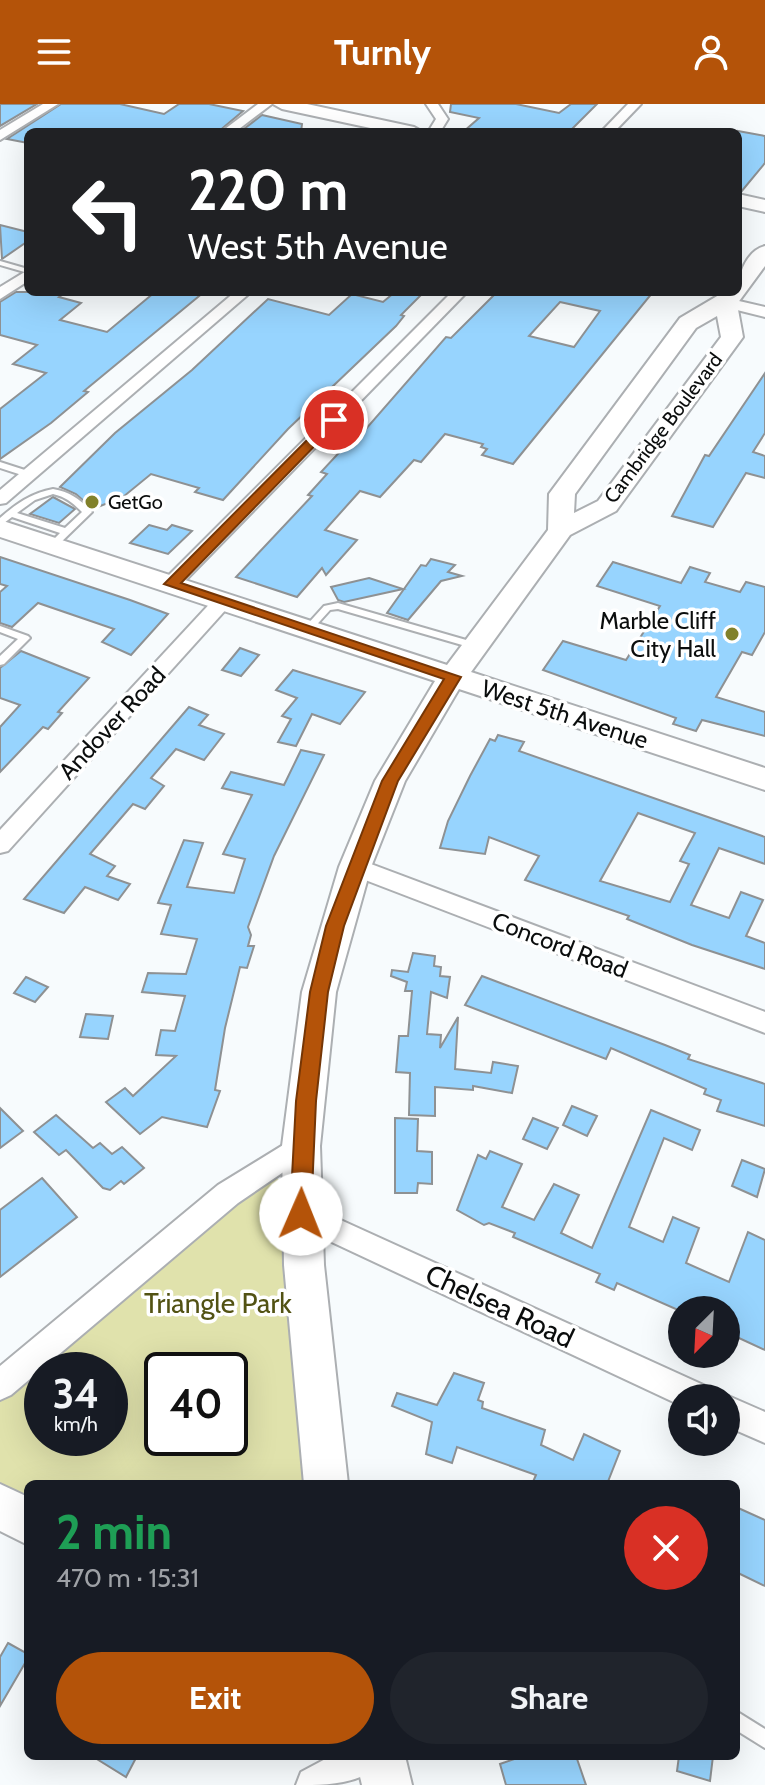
<!DOCTYPE html>
<meta charset="utf-8">
<style>
:root{--surface:#171b24;--page:#20242c;--text:#f1f3f6;--muted:#9ea1a6;--accent:#b45309}
body{margin:0;font-family:Cabin,sans-serif;background:var(--page);color:var(--text);height:100vh;display:flex;flex-direction:column;font-size:30px;white-space:nowrap}
*{box-sizing:border-box;margin:0}
p{font-size:26px;color:var(--muted)}
.icon{flex:none;width:44px;height:44px;fill:none;stroke:currentColor;stroke-width:2;stroke-linecap:round;stroke-linejoin:round}
.map{position:relative;flex:1;overflow:hidden}
.sheet{position:absolute;left:24px;top:1376px;width:716px;height:280px;display:flex;flex-direction:column;background:var(--surface);border-radius:12px;box-shadow:0 8px 32px #0002}
.sheet>*{flex:none}
.top-card{position:absolute;left:24px;top:24px;width:718px;height:168px;border-radius:12px;box-shadow:0 8px 32px #0002;background:#202124;color:#fff;overflow:hidden}
.needle{width:52px;rotate:204deg}
.buttons{position:absolute;left:668px;top:1192px;display:grid;gap:16px}
.buttons a{display:grid;place-items:center;width:72px;height:72px;border-radius:50%;background:var(--surface);box-shadow:0 8px 32px #0002;font-size:40px}
.speed{position:absolute;left:24px;top:1248px;display:flex;gap:16px;font-size:40px;font-weight:700;text-align:center}
.speed>*{display:grid;place-content:center;width:104px;height:104px;border-radius:50%;background:var(--surface);box-shadow:0 8px 32px #0002;line-height:1}
.speed small{font-size:20px;font-weight:400}
.speed .limit{border:4px solid #111;border-radius:12px;background:#fff;color:#111}
.pin{position:absolute;display:grid;place-items:center;width:68px;height:68px;color:#fff;margin:-34px;border:4px solid #fff;border-radius:50%;box-shadow:0 2px 8px #0007}
.me{position:absolute;width:88px;margin:-44px;rotate:1deg;stroke-linejoin:round;filter:drop-shadow(0 0 6px #0008)}
.turn{display:flex;align-items:center;gap:28px;height:168px;padding:0 32px;font-size:36px}
.turn .icon{width:104px;height:104px;stroke-width:2.5}
.turn b{display:block;font-size:56px;line-height:68px}
.round{display:grid;place-items:center;flex:none;width:84px;height:84px;border-radius:42px;background:var(--page)}
.head{display:flex;align-items:center;justify-content:space-between;height:136px;padding:0 32px}
h1{font-size:48px;font-weight:800;line-height:60px;color:#1e9e55}
.action{display:flex;gap:16px;margin-top:auto;padding:16px 32px}
.action a{flex:1;height:92px;border-radius:48px;background:var(--accent);color:#fff;font-size:32px;font-weight:800;line-height:92px;text-align:center}
.action a+a{background:var(--page);color:var(--text)}
header{display:flex;justify-content:space-between;align-items:center;height:104px;padding:0 32px;background:var(--accent);color:#fff;font-size:36px;font-weight:800}
.map>svg:first-child{display:block}
</style>
<header><svg class="icon" aria-label="menu" viewBox="0 0 24 24"><path d="M4 6h16M4 12h16M4 18h16"/></svg>Turnly<svg class="icon" aria-label="person" viewBox="0 0 24 24"><circle cx="12" cy="8" r="4"/><path d="M4 21q1-7 8-7t8 7"/></svg></header>
<div class="map">
<svg width="765" height="1681" viewBox="0 0 765 1681">
<rect width="100%" height="100%" fill="#f7fbfd"/>
<path fill="#e0e2ac" fill-rule="evenodd" d="M275,1072l9,9 2,122 20,177h-278v21l-28,-16v-89l267,-221zM42,1266h68v68h-68zM162,1266h68v68h-68z"/>
<g fill="#97d4fe" stroke="#8e9193" stroke-width="2" fill-rule="evenodd">
<path d="M0,0h37l-37,22z"/>
<path d="M61,0h59l44,10 15,-10h30l34,7 -25,21h-190v11l-21,-4z"/>
<path d="M451,0h65l43,9 12,-9h26l-28,28h-106l16,-14 -29,-6z"/>
<path d="M262,11l40,9 -1,8h-61z"/>
<path d="M738,27l27,5v27l-24,29 -3,-1z"/>
<path d="M0,121l28,7v9l-26,18z"/>
<path d="M16,188h50l-7,5 22,6 -21,17 47,12 48,-40h49l-120,99 4,1 -37,31 -51,36v-50l46,-36 -33,-9 24,-19 -37,-10v-33z"/>
<path d="M395,188h29l-23,23 3,1 -8,10 -108,103 -65,71 -28,-8 4,-4 -48,-14 -28,23 -30,12 -17,-15 -16,-7 55,-54 77,-63 76,-71 61,16 23,-21 31,8z"/>
<path d="M497,188h156l-140,172 -31,-9 5,-6 -6,-2 2,-3 -38,-10 -24,28 -7,-2 -34,37 -20,-6 -35,39 32,10 -31,35 -4,-7 -25,29 -61,-20 76,-81 -4,-1 19,-21 -6,-2 26,-28 5,1 94,-108 5,1zM560,198l40,9 -26,36 -45,-11z"/>
<path d="M765,269v60l-12,19 12,4v22l-19,-5 -33,54 -41,-11 33,-61 4,1z"/>
<path d="M53,393l22,12 -16,14 -29,-9z"/>
<path d="M149,421l18,5 5,-5 20,6 -24,23 -38,-11z"/>
<path d="M0,453l130,43 38,14 -37,41 -29,-13 12,-13 -76,-26 -26,24 -12,-4v-31l7,-6 -7,-2z"/>
<path d="M431,455l24,6 -7,7 14,4 -21,5 -33,39 -21,-7 34,-48 5,1z"/>
<path d="M613,458l68,21 9,-16 20,6 -5,9 35,10 6,-10 19,5v45l-13,23 -10,-3 -26,45 49,15v24l-63,-16 -6,11 -23,-7 3,-6 -133,-48 20,-29 63,19 34,-54 -63,-20z"/>
<path d="M369,474l34,11 -59,13 -6,-2 -7,-13z"/>
<path d="M240,544l19,7 -18,21 -19,-6z"/>
<path d="M21,547l68,27 -31,34 4,1 -14,16 -5,-2 -43,45v-45l20,-22 -20,-7v-30z"/>
<path d="M293,566l72,22 -25,32 -28,-10 -16,32 -18,-4 13,-23 -9,-3 15,-18 -21,-8z"/>
<path d="M189,603l19,8 -9,10 25,9 -20,26 -28,-11 -25,29 13,8 -19,23 -12,-5 -43,50 25,12 -8,10 23,8 -12,16 -33,-13 -21,26 -40,-14z"/>
<path d="M498,631l26,7 -5,9 246,86v27l-46,-16 -28,57 38,13 12,-26 22,8 -17,36 19,7v26l-73,-24 -65,-26 2,-3 -104,-36 14,-24 -50,-19 -4,17 -45,-6 8,-27 22,-45 20,-37 5,2zM638,709l57,20 -15,28 9,3 -19,38 -70,-21z"/>
<path d="M301,646l23,5 -50,101 -26,71 3,8 -3,11h6l-7,22 -7,-1 -15,61 -10,62 5,1 -13,36 -45,-10 -22,17 -34,-32 19,-14 8,8 43,-40 -20,-1 5,-25 14,1 10,-35 -43,-4 6,-19 38,1 11,-35 -36,-5 10,-29 -13,-2 26,-63 19,3 -16,44 47,6 11,-34 -22,-5 29,-59 -30,-7 9,-16 53,13z"/>
<path d="M413,849l22,3 -1,10 7,1 -1,9 10,1 -3,21 -16,-6 -4,42 14,1 -1,13 18,-31 -3,52 36,4 2,-11 25,4 -6,27 -39,-7v4l-38,-3v29l-26,-1 1,-42 -14,-1 3,-36h9l4,-45h-7l2,-9 -16,-6 1,-6 16,2z"/>
<path d="M482,872l183,69 25,10 -2,4 77,25v42l-48,-15 4,-11 -17,-6 2,-5 -95,-41 -5,11 -141,-54z"/>
<path d="M26,873l22,10 -13,15 -21,-9z"/>
<path d="M86,910l27,2 -5,23 -28,-2z"/>
<path d="M572,1002l25,10 -10,20 -24,-11z"/>
<path d="M0,1004l23,23 -23,17z"/>
<path d="M651,1006l49,20 -8,20 -28,-12 -35,89 34,15 10,-25 26,11 -13,35 43,19 19,-50 17,8v110l-39,-18v-22h-48l-61,-27 -3,7 -18,-8 4,-8 -87,-37 2,-4 -26,-10 -5,2 -27,-15 21,-55 8,4 4,-8 32,13 -20,43 32,13 20,-36 25,11 -18,38 31,15z"/>
<path d="M56,1011l37,33 7,-5 12,11 10,-7 22,21 -20,16 -3,-3 -11,9 -7,-2 -37,-38 -7,5 -25,-23z"/>
<path d="M395,1014l23,1 -1,32 15,1v32l-14,-1 -1,10h-22z"/>
<path d="M533,1014l25,10 -11,21 -24,-10z"/>
<path d="M742,1056l23,9 -8,28 -25,-11z"/>
<path d="M42,1074l35,39 -77,60v-67z"/>
<path d="M454,1269l30,10 -6,17 5,2 -1,6 63,22 -4,15 32,15 11,-26 36,17 -13,33h-75l4,-9 -79,-28 -5,16 -26,-9 6,-32 -40,-16 5,-13 40,12z"/>
<path d="M736,1403l29,13v66l-29,-14z"/>
<path d="M8,1539l20,11v4l-28,48v-49z"/>
<path d="M92,1652h45l-11,21z"/>
<path d="M523,1652h53l10,29h-80l-6,-21z"/>
<path d="M679,1652h34l-3,25 -33,-10z"/>
</g>
<g fill="none" stroke-linecap="round" stroke-linejoin="round">
<defs>
<g id="lane">
<path d="M0,157l28,8v4l-28,-8z"/>
<path d="M0,358l31,10 1,2 -4,3 -28,-9z"/>
<path d="M53,385c17,3 27,10 39,23l-36,35h-6l-2,-2 12,-12 -48,-16 -12,9v-8c16,-14 31,-25 53,-29zM53,390c13,3 20,9 29,18l-17,16 -48,-15 18,-13z"/>
<path d="M338,499l142,41 1,2 -5,3 -138,-40 -8,1 -19,21h-6v-4l19,-21z"/>
<path d="M0,522l28,10 2,2 -26,26 -4,1v-9l18,-17 -18,-7z"/>
<path d="M736,1607l29,18v19l-29,-18z"/>
</g>
<g id="street">
<path d="M43,0h15l-58,36v-10z"/>
<path d="M258,0h14l-37,28h-14z"/>
<path d="M426,0h12l10,15 -8,13h-12l8,-13z"/>
<path d="M628,0h13l-27,28h-13z"/>
<path d="M28,166v11l-28,18v-12z"/>
<path d="M235,188h16l-245,211 -6,1v-14z"/>
<path d="M452,188h15l-289,296h-14v-8z"/>
<path d="M726,194l39,9v10l-44,-11 -3,-3z"/>
<path d="M223,491l10,6 -3,4 -222,246 -8,2v-23l216,-233z"/>
<path d="M355,754l410,154v21l-418,-160 -3,-6 3,-6z"/>
<path d="M301,1030l9,4 4,8 -4,8 -72,49 -227,192 -11,5v-34l218,-181z"/>
<path d="M301,1098l409,186 4,10h-32v8l-391,-183 -4,-9 4,-9z"/>
<path d="M726,1291l39,17v31l-39,-17v-28h-7z"/>
<path d="M331,1652h53c-15,29 -56,29 -88,29l5,-13z"/>
</g>
<g id="secondary">
<path d="M273,0h34l107,23 9,5h-34l-107,-23z"/>
<path d="M738,90l27,6v12l-27,-6z"/>
<path d="M765,142v20l-28,38 6,33 -127,174 -46,24 -99,137 294,96v22l-306,-101 -3,5 -51,87 -34,86 -35,125 -16,154 4,119 24,219h-44l-20,-219 -2,-119 20,-154 37,-125 36,-86 60,-100 -435,-144v-17l447,145 101,-135 1,-36 131,-176 44,-26h14c0,-17 8,-41 27,-46zM717,212l4,21 -123,164 -24,12 1,-19 121,-166z"/>
<path d="M0,1380l28,13v48l-28,-14z"/>
<path d="M355,1652h50l7,29h-50z"/>
</g>
</defs>
<use href="#lane" stroke="#acafb2" stroke-width="4"/>
<use href="#street" stroke="#acafb2" stroke-width="4"/>
<use href="#secondary" stroke="#acafb2" stroke-width="4"/>
<use href="#lane" fill="#fff" fill-rule="evenodd"/>
<use href="#street" fill="#fff" fill-rule="evenodd"/>
<use href="#secondary" fill="#fff" fill-rule="evenodd"/>
</g>
<path fill="#b45309" stroke="#753606" stroke-width="2" d="M330,313l10,3 -159,163 280,94 -63,104 -54,145 -16,66 -12,109 -5,113 -3,7 -7,2 -8,-2 -3,-7 6,-113 14,-109 16,-66 56,-145 62,-102 -280,-95z"/>
<g fill="#81812a" stroke="#fff" stroke-width="3">
<circle cx="92" cy="398" r="8"/>
<circle cx="732" cy="530" r="8"/>
</g>
<g text-anchor="middle" dominant-baseline="central" stroke-width="7" stroke-linejoin="round" paint-order="stroke">
<g font-size="20" fill="#0b0d0d" stroke="#fff">
<text transform="translate(663 324) rotate(-53)">Cambridge Boulevard</text>
</g>
<g font-size="20" fill="#0b0d0d" stroke="#fff" text-anchor="start">
<text x="108" y="398">GetGo</text>
</g>
<g font-size="24" fill="#0b0d0d" stroke="#fff" text-anchor="end">
<text x="716" y="516">Marble Cliff<tspan x="716" dy="28">City Hall</tspan></text>
</g>
<g font-size="24" fill="#0b0d0d" stroke="#fff">
<text transform="translate(565 610) rotate(18)">West 5th Avenue</text>
<text transform="translate(112 619) rotate(-47)">Andover Road</text>
<text transform="translate(560 841) rotate(21)">Concord Road</text>
</g>
<g font-size="28" fill="#525213" stroke="#fff">
<text x="218" y="1199">Triangle Park</text>
</g>
<g font-size="28" fill="#0b0d0d" stroke="#fff">
<text transform="translate(500 1202) rotate(25)">Chelsea Road</text>
</g>
</g>
</svg>
<div class="buttons">
<a><svg class="needle" viewBox="-14 -14 28 28"><path d="M0-13l5 13h-10z" fill="#e53935"/><path d="M0 13l5-13h-10z" fill="#9ea1a6"/></svg></a>
<a><svg class="icon" aria-label="sound" viewBox="0 0 24 24"><path d="M4 9h4l5-4v14l-5-4H4zM17 9q2 3 0 6"/></svg></a>
</div>
<div class="speed"><div>34<small>km/h</small></div><div class="limit">40</div></div>
<div class="pin" style="left:334px;top:316px;background:#d93025"><svg class="icon" aria-label="arrive" viewBox="0 0 24 24"><path d="M6 21V4h12l-3 4 3 4H6"/></svg></div>
<svg class="me" style="left:301px;top:1110px" viewBox="-20 -20 40 40"><circle r="19" fill="#fff"/><path d="M0-13L10 11 0 6-10 11z" fill="#b45309"/></svg>
<div class="top-card">
<div class="turn"><svg class="icon" aria-label="left" viewBox="0 0 24 24"><path d="M17 20v-9H6M10 6l-5 5 5 5"/></svg><div><b>220 m</b>West 5th Avenue</div></div>
</div>
<section class="sheet">
<div class="head"><div><h1>2 min</h1><p>470 m · 15:31</p></div><a class="round" style="background:#d93025;color:#fff"><svg class="icon" aria-label="close" viewBox="0 0 24 24"><path d="M6 6l12 12M18 6L6 18"/></svg></a></div>
<div class="action"><a>Exit</a><a>Share</a></div>
</section>
</div>
